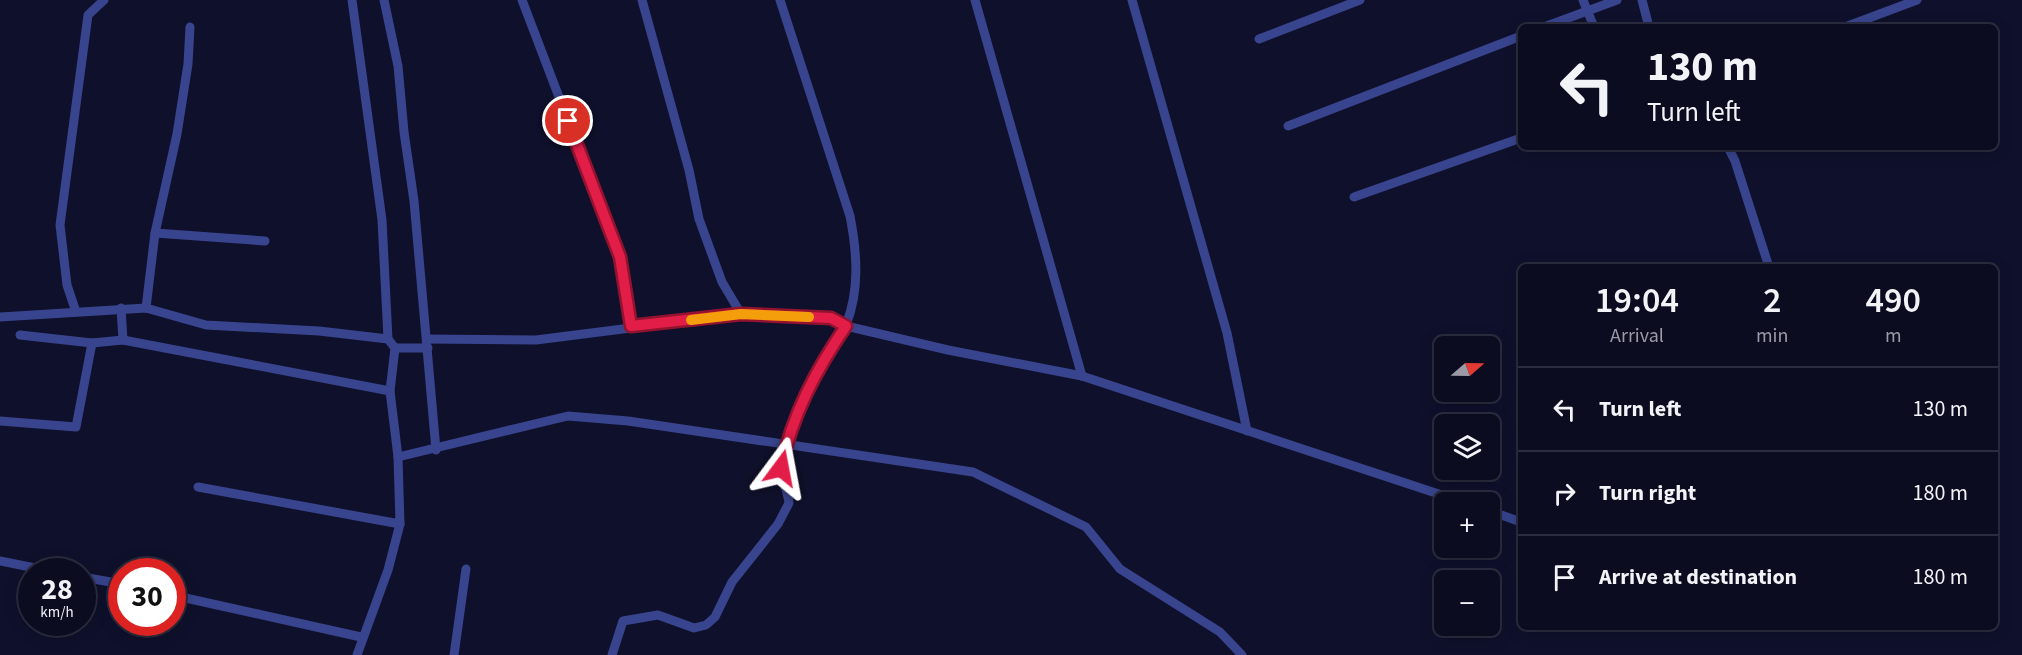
<!DOCTYPE html>
<meta charset="utf-8">
<style>
:root{--surface:#0b0c20;--page:#191a2d;--text:#f1f3f6;--muted:#9a9ba5;--line:#2b2c3e}
body{margin:0;font-family:"Source Sans 3",sans-serif;background:var(--page);color:var(--text);height:100vh;display:flex;flex-direction:column;font-size:22px;white-space:nowrap}
*{box-sizing:border-box;margin:0}
p{font-size:20px;color:var(--muted)}
.icon{flex:none;width:33px;height:33px;fill:none;stroke:currentColor;stroke-width:2;stroke-linecap:round;stroke-linejoin:round}
.map{position:relative;flex:1;overflow:hidden}
.sheet{position:absolute;left:1518px;top:264px;width:480px;height:366px;display:flex;flex-direction:column;background:var(--surface);border-radius:9px;box-shadow:0 3px 15px #0003,0 0 0 2px var(--line)}
.sheet>*{flex:none}
.hud{position:absolute;left:1518px;top:24px;width:480px;height:126px;border-radius:9px;box-shadow:0 3px 15px #0003,0 0 0 2px var(--line);background:#0b0c20;color:var(--text);overflow:hidden}
.needle{width:39px;rotate:70deg}
.fabs{position:absolute;left:1434px;top:336px;display:grid;gap:12px}
.fabs a{display:grid;place-items:center;width:66px;height:66px;border-radius:9px;background:var(--surface);box-shadow:0 3px 15px #0003,0 0 0 2px var(--line);font-size:30px}
.speed{position:absolute;left:18px;top:558px;display:flex;gap:12px;font-size:30px;font-weight:700;text-align:center}
.speed>*{display:grid;place-content:center;width:78px;height:78px;border-radius:50%;background:var(--surface);box-shadow:0 3px 15px #0003,0 0 0 2px var(--line);line-height:1}
.speed small{font-size:15px;font-weight:400}
.speed .limit{border:9px solid #d22;background:#fff;color:#111}
.pin{position:absolute;display:grid;place-items:center;width:51px;height:51px;color:#fff;margin:-26px;border:3px solid #fff;border-radius:50%;box-shadow:0 2px 6px #0007}
.me{position:absolute;width:66px;margin:-33px;rotate:13deg;stroke-linejoin:round;filter:drop-shadow(0 0 4px #0008)}
.turn{display:flex;align-items:center;gap:21px;height:126px;padding:0 30px;font-size:27px}
.turn .icon{width:78px;height:78px;stroke-width:2.5}
.turn b{display:block;font-size:42px;line-height:51px}
.eta{display:flex;justify-content:space-evenly;align-items:center;height:102px;text-align:center}
.eta b{font-size:36px;font-weight:600;line-height:42px}
ul{padding:0;list-style:none}
li{display:flex;align-items:center;gap:18px;height:84px;padding:0 30px;border-top:2px solid var(--line)}
li div{flex:1}
li b{display:block;font-size:22px}
li em{font-style:normal}
.map>svg:first-child{display:block}
</style>
<div class="map">
<svg width="2022" height="655" viewBox="0 0 2022 655">
<rect width="100%" height="100%" fill="#0f102b"/>
<g fill="none" stroke-linecap="round" stroke-linejoin="round">
<g stroke="#38448d" stroke-width="9">
<path d="M352,0l30,220 6,119 7,9 -5,43 8,66 2,67 -12,46 -31,85"/>
<path d="M384,0l14,66 6,66 10,69 22,249"/>
<path d="M522,0l98,257 11,69"/>
<path d="M642,0l47,170 10,49 23,63 19,32"/>
<path d="M975,0l107,376"/>
<path d="M1132,0l95,333 20,98"/>
<path d="M1583,0l11,27"/>
<path d="M1642,0l7,27"/>
<path d="M1544,27l73,-27"/>
<path d="M1845,27l72,-27"/>
<path d="M1259,39l101,-39"/>
<path d="M1288,126l233,-90"/>
<path d="M1728,147l7,14 34,106"/>
<path d="M1354,197l167,-59"/>
<path d="M155,233l110,8"/>
<path d="M121,308l2,32"/>
<path d="M146,308l9,-75 22,-99 11,-70 2,-37"/>
<path d="M76,312l-9,-27 -7,-60 28,-210 16,-15"/>
<path d="M0,317l146,-9 60,17 113,6 69,8"/>
<path d="M20,335l72,8 31,-3 267,51"/>
<path d="M427,339l109,1 205,-26 90,4 15,8 102,24 134,26 381,126"/>
<path d="M395,348h33"/>
<path d="M0,421l76,6 16,-84"/>
<path d="M398,457l170,-41 60,5 345,51 113,55 34,42 100,63 22,23"/>
<path d="M198,487l202,37"/>
<path d="M1490,511l31,11"/>
<path d="M0,561l55,11"/>
<path d="M82,577l40,7"/>
<path d="M172,595l189,42"/>
<path d="M454,655l12,-86"/>
<path d="M612,655l11,-34 35,-6 36,13 12,-3 9,-8 17,-35 46,-58 11,-21c-1,-11 -8,-25 -8,-36 2,-34 23,-74 40,-103 7,-13 20,-25 25,-39 14,-35 11,-73 4,-109l-70,-216"/>
</g>
</g>
<g fill="none" stroke-linecap="round" stroke-linejoin="round">
<defs>
<path id="route" d="M568,121l52,136 11,69 110,-12 90,4 15,8c-30,44 -54,89 -65,142"/>
</defs>
<use href="#route" stroke="#92132f" stroke-width="15"/>
<use href="#route" stroke="#e11d48" stroke-width="10"/>
<path stroke="#f59e0b" stroke-width="10" d="M691,320l50,-6 68,3"/>
</g>
</svg>
<div class="fabs">
<a><svg class="needle" viewBox="-14 -14 28 28"><path d="M0-13l5 13h-10z" fill="#e53935"/><path d="M0 13l5-13h-10z" fill="#9a9ba5"/></svg></a>
<a><svg class="icon" aria-label="layers" viewBox="0 0 24 24"><path d="M12 4l9 5-9 5-9-5zM3 14l9 5 9-5"/></svg></a>
<a>+</a>
<a>−</a>
</div>
<div class="speed"><div>28<small>km/h</small></div><div class="limit">30</div></div>
<div class="pin" style="left:568px;top:121px;background:#d93025"><svg class="icon" aria-label="arrive" viewBox="0 0 24 24"><path d="M6 21V4h12l-3 4 3 4H6"/></svg></div>
<svg class="me" style="left:781px;top:468px" viewBox="-20 -20 40 40"><path d="M0-17L14 15 0 8-14 15z" fill="#e11d48" stroke="#fff" stroke-width="4"/></svg>
<div class="hud">
<div class="turn"><svg class="icon" aria-label="left" viewBox="0 0 24 24"><path d="M17 20v-9H6M10 6l-5 5 5 5"/></svg><div><b>130 m</b>Turn left</div></div>
</div>
<section class="sheet">
<div class="eta">
<div><b>19:04</b><p>Arrival</p></div>
<div><b>2</b><p>min</p></div>
<div><b>490</b><p>m</p></div>
</div>
<ul>
<li><svg class="icon" aria-label="left" viewBox="0 0 24 24"><path d="M17 20v-9H6M10 6l-5 5 5 5"/></svg><div><b>Turn left</b></div><em>130 m</em></li>
<li><svg class="icon" aria-label="right" viewBox="0 0 24 24"><path d="M7 20v-9h11M14 6l5 5-5 5"/></svg><div><b>Turn right</b></div><em>180 m</em></li>
<li><svg class="icon" aria-label="arrive" viewBox="0 0 24 24"><path d="M6 21V4h12l-3 4 3 4H6"/></svg><div><b>Arrive at destination</b></div><em>180 m</em></li>
</ul>
</section>
</div>
